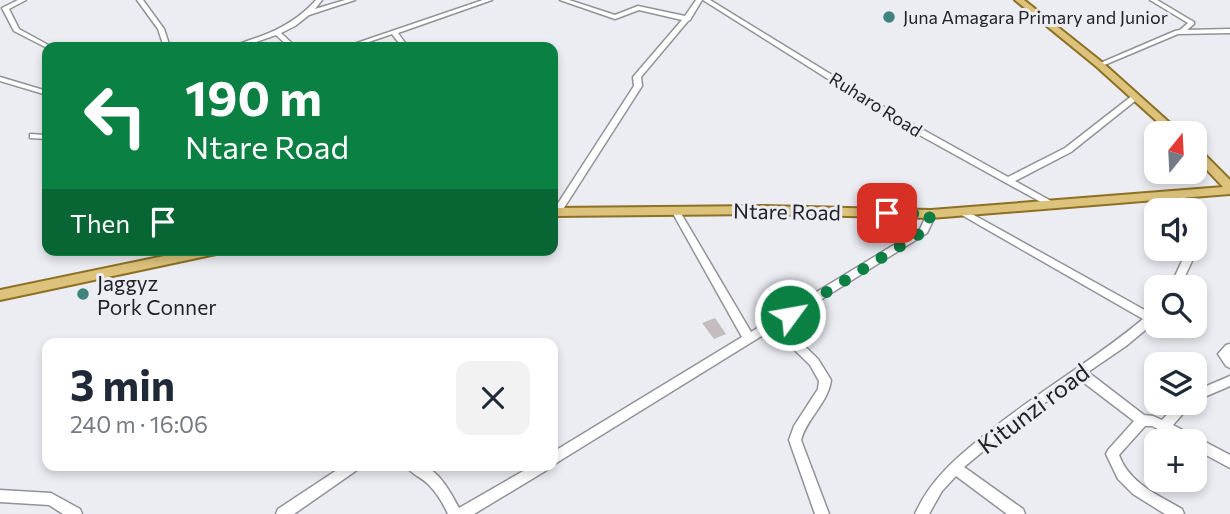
<!DOCTYPE html>
<meta charset="utf-8">
<style>
:root{--surface:#fff;--page:#f2f2f3;--text:#1f2937;--muted:#747a83}
body{margin:0;font-family:Commissioner,sans-serif;background:var(--page);color:var(--text);height:100vh;display:flex;flex-direction:column;font-size:26px;white-space:nowrap}
*{box-sizing:border-box;margin:0}
p{font-size:23px;color:var(--muted)}
.icon{flex:none;width:38px;height:38px;fill:none;stroke:currentColor;stroke-width:2;stroke-linecap:round;stroke-linejoin:round}
.map{position:relative;flex:1;overflow:hidden}
.drawer{position:absolute;left:42px;top:338px;width:516px;height:133px;display:flex;flex-direction:column;background:var(--surface);border-radius:14px;box-shadow:0 4px 10px #0003}
.drawer>*{flex:none}
.hud{position:absolute;left:42px;top:42px;width:516px;height:214px;border-radius:14px;box-shadow:0 4px 10px #0003;background:#0b8043;color:#fff;overflow:hidden}
.needle{width:46px;rotate:18deg}
.buttons{position:absolute;left:1144px;top:121px;display:grid;gap:14px}
.buttons a{display:grid;place-items:center;width:63px;height:63px;border-radius:14px;background:var(--surface);box-shadow:0 4px 10px #0003;font-size:35px}
.pin{position:absolute;display:grid;place-items:center;width:60px;height:60px;color:#fff;margin:-30px;border-radius:14px;box-shadow:0 4px 10px #0006}
.me{position:absolute;width:77px;margin:-38px;rotate:58deg;stroke-linejoin:round;filter:drop-shadow(0 0 5px #0008)}
.turn{display:flex;align-items:center;gap:24px;height:147px;padding:0 28px;font-size:32px}
.turn .icon{width:91px;height:91px;stroke-width:2.5}
.turn b{display:block;font-size:49px;line-height:60px}
.then{display:flex;align-items:center;height:66px;padding:0 28px;background:#0003;gap:14px;font-size:26px}
.round{display:grid;place-items:center;flex:none;width:74px;height:74px;border-radius:14px;background:var(--page)}
.head{display:flex;align-items:center;justify-content:space-between;height:119px;padding:0 28px}
h1{font-size:42px;font-weight:700;line-height:52px}
.map>svg:first-child{display:block}
</style>
<div class="map">
<svg width="1230" height="514" viewBox="0 0 1230 514">
<rect width="100%" height="100%" fill="#ecedf3"/>
<path fill="#c4bdbf" d="M715,318l11,16 -12,5 -12,-16z"/>
<g fill="none" stroke-linecap="round" stroke-linejoin="round">
<defs>
<g id="minor">
<path d="M18,0h8l-17,9 10,20 33,18 -5,1 -33,-17 -12,-23z"/>
<path d="M137,0h6l21,29 6,18h-6l-6,-18z"/>
<path d="M316,0h6l-7,9 30,-9h10l-46,15 -14,11 -14,7 15,14h-7l-13,-12 -34,12h-9c7,-4 17,-7 26,-10 22,-8 41,-19 57,-37z"/>
<path d="M483,0h9l-94,33 10,14h-6l-10,-13 -38,13h-9z"/>
<path d="M560,0h9l46,15 23,-9 47,10 11,-16h6l-12,20 -2,1 -47,56 1,9 -82,128h-6l-1,-3 81,-125 -1,-9 49,-57 -43,-10 -24,9z"/>
<path d="M703,0h7l192,118 106,59 57,-29 68,-53h3l4,2 -69,55 -56,29 36,20 1,2 -4,3 -152,-84z"/>
<path d="M1150,0h7l37,22v2l-7,6 43,-1v4l-52,1 -76,32h-4v-2l77,-33 5,-1 8,-7z"/>
<path d="M0,77l47,14v4l-47,-14z"/>
<path d="M30,134l17,1v4l-17,-1z"/>
<path d="M1178,191l3,1 13,18h-9l-11,-16z"/>
<path d="M675,207l4,3 72,122 169,-103 8,-17 3,-1 5,3 -9,19 -145,91 36,35 13,21c-3,23 -24,38 -30,60l28,74h-14l-26,-74 5,-14 24,-37 1,-8 -9,-16 -37,-36 -220,136v-13l189,-115 -71,-127z"/>
<path d="M963,209l187,104 7,-4v10l-2,3 -29,24 -38,26 56,43 9,1 9,4 17,-18h14l-20,23 57,30v13l-35,-19v-8h-14l-29,-15h-7l-26,29c10,28 39,40 63,54l2,5h-19l-32,-20 -15,-15 -12,-25 2,-4 26,-29 -55,-42 -56,39 -59,49 59,42 2,5h-18l-51,-38 -14,15 -13,23h-14c15,-34 42,-57 71,-80 50,-41 107,-73 157,-115l-183,-105 -2,-2 2,-2z"/>
<path d="M1195,217l5,3v21l-5,3z"/>
<path d="M1195,245l3,3 -18,39h-10l18,-39h7z"/>
<path d="M1230,344v24l-4,-2 -8,-12 8,-9z"/>
<path d="M1230,376v10l-35,15v-10z"/>
<path d="M343,466h16l-2,4 -63,44h-18l2,-5z"/>
<path d="M406,466c4,0 12,-2 17,0 16,4 29,29 36,42l73,-42h17l-2,4 -73,44h-26c-5,-11 -11,-21 -20,-30 -7,-7 -17,-10 -22,-18z"/>
<path d="M0,490l51,3 29,16 2,5h-19l-14,-9 -49,-3z"/>
</g>
<g id="major">
<path d="M1015,0h9l79,63 78,70h-11l-73,-66z"/>
<path d="M1195,148l4,1 31,31v14l-299,24 -167,-4 -211,2v-8l211,-2 167,4 292,-23 -28,-30z"/>
<path d="M193,250h29l-6,4 -216,46v-10z"/>
</g>
</defs>
<use href="#minor" stroke="#929399" stroke-width="3"/>
<use href="#major" stroke="#8d7024" stroke-width="4"/>
<use href="#minor" fill="#fff" fill-rule="evenodd"/>
<use href="#major" fill="#ddc27b" fill-rule="evenodd"/>
</g>
<g fill="none" stroke-linecap="round" stroke-linejoin="round">
<path stroke="#0b8043" stroke-width="12" stroke-dasharray="0 21.6" d="M790,315l134,-84 7,-17 -44,-1"/>
</g>
<g fill="#3e847d" stroke="#ecedf3" stroke-width="2.5">
<circle cx="889" cy="17" r="7"/>
<circle cx="83" cy="294" r="7"/>
</g>
<g text-anchor="middle" dominant-baseline="central" stroke-width="6" stroke-linejoin="round" paint-order="stroke">
<g font-size="18" fill="#222225" stroke="#ecedf3" text-anchor="start">
<text x="903" y="17">Juna Amagara Primary and Junior</text>
</g>
<g font-size="18" fill="#222225" stroke="#ecedf3">
<text transform="translate(876 104) rotate(32)">Ruharo Road</text>
</g>
<g font-size="21" fill="#222225" stroke="#ecedf3">
<text transform="translate(787 211) rotate(1)">Ntare Road</text>
</g>
<g font-size="21" fill="#222225" stroke="#ecedf3" text-anchor="start">
<text x="97" y="282">Jaggyz<tspan x="97" dy="24">Pork Conner</tspan></text>
</g>
<g font-size="24" fill="#222225" stroke="#ecedf3">
<text transform="translate(1033 408) rotate(-37)">Kitunzi road</text>
</g>
</g>
</svg>
<div class="buttons">
<a><svg class="needle" viewBox="-14 -14 28 28"><path d="M0-13l5 13h-10z" fill="#e53935"/><path d="M0 13l5-13h-10z" fill="#747a83"/></svg></a>
<a><svg class="icon" aria-label="sound" viewBox="0 0 24 24"><path d="M4 9h4l5-4v14l-5-4H4zM17 9q2 3 0 6"/></svg></a>
<a><svg class="icon" aria-label="search" viewBox="0 0 24 24"><circle cx="10" cy="10" r="6"/><path d="M15 15l6 6"/></svg></a>
<a><svg class="icon" aria-label="layers" viewBox="0 0 24 24"><path d="M12 4l9 5-9 5-9-5zM3 14l9 5 9-5"/></svg></a>
<a>+</a>
</div>
<div class="pin" style="left:887px;top:213px;background:#d93025"><svg class="icon" aria-label="arrive" viewBox="0 0 24 24"><path d="M6 21V4h12l-3 4 3 4H6"/></svg></div>
<svg class="me" style="left:790px;top:315px" viewBox="-20 -20 40 40"><circle r="17" fill="#0b8043" stroke="#fff" stroke-width="3"/><path d="M0-11L8 9 0 5-8 9z" fill="#fff"/></svg>
<div class="hud">
<div class="turn"><svg class="icon" aria-label="left" viewBox="0 0 24 24"><path d="M17 20v-9H6M10 6l-5 5 5 5"/></svg><div><b>190 m</b>Ntare Road</div></div>
<div class="then">Then<svg class="icon" aria-label="arrive" viewBox="0 0 24 24"><path d="M6 21V4h12l-3 4 3 4H6"/></svg></div>
</div>
<section class="drawer">
<div class="head"><div><h1>3 min</h1><p>240 m · 16:06</p></div><a class="round"><svg class="icon" aria-label="close" viewBox="0 0 24 24"><path d="M6 6l12 12M18 6L6 18"/></svg></a></div>
</section>
</div>
